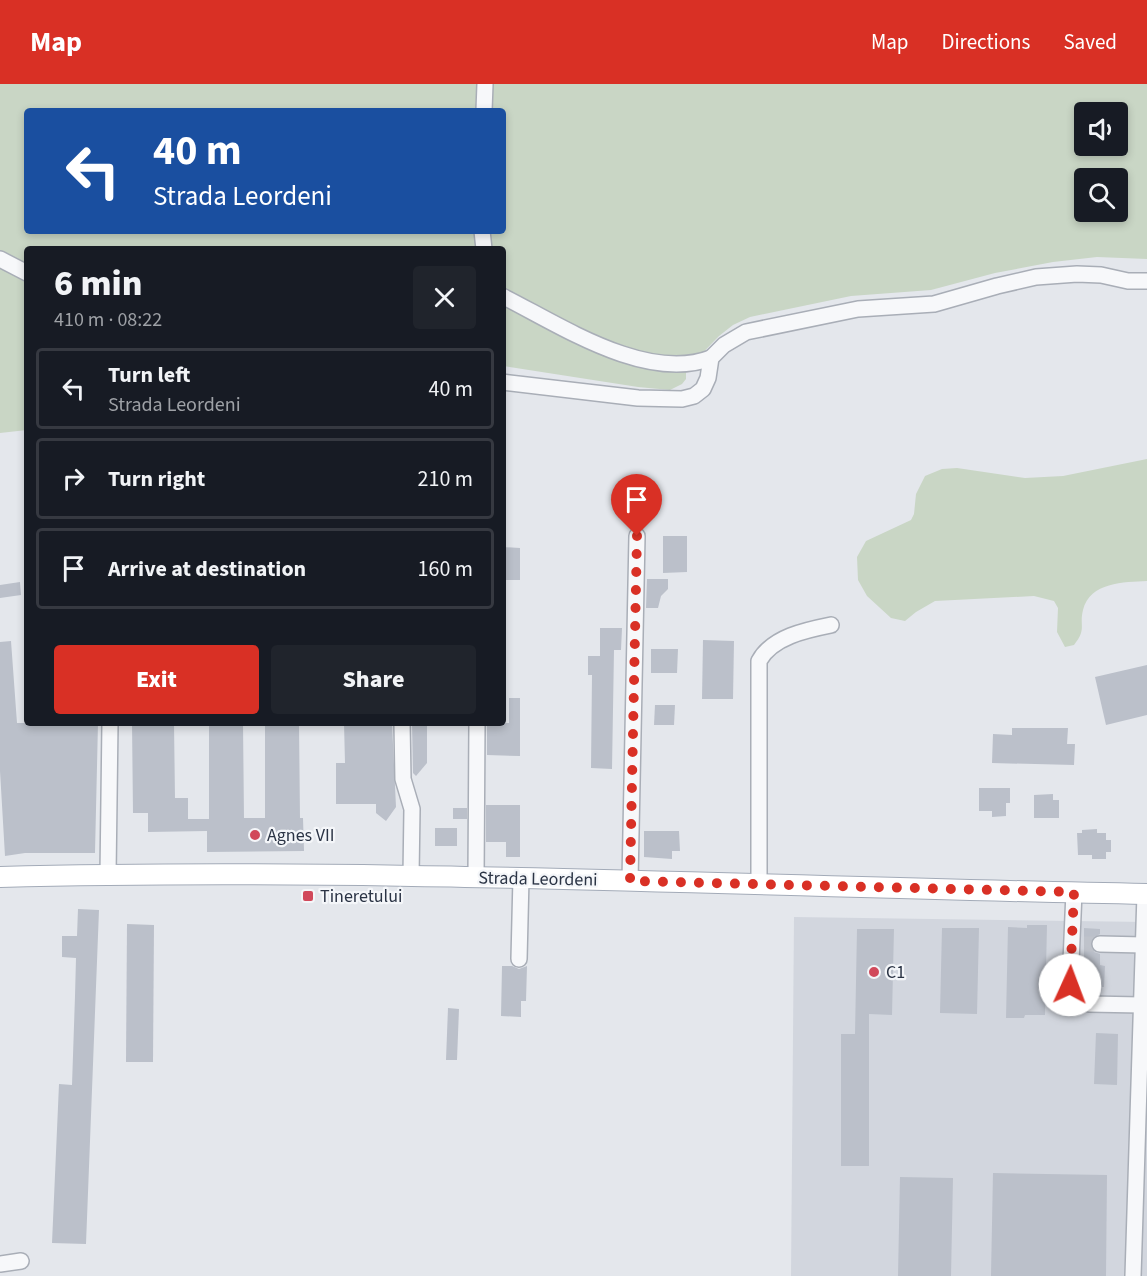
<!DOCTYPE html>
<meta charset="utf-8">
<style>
:root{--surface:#171b24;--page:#20242c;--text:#f1f3f6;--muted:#9ea1a6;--line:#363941;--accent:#d93025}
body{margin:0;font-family:"Source Sans 3",sans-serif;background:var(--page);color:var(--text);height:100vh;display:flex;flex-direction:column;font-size:22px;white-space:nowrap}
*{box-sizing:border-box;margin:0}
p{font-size:20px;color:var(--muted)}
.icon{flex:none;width:33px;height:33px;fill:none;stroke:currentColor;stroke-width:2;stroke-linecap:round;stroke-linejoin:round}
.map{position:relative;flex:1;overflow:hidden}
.drawer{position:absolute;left:24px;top:162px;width:482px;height:480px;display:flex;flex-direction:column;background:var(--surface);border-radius:6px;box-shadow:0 3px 9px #0003}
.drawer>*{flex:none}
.top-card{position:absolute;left:24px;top:24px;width:482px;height:126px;border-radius:6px;box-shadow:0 3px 9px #0003;background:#1a4fa0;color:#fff;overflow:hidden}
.tools{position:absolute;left:1074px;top:18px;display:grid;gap:12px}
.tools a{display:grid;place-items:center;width:54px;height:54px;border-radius:6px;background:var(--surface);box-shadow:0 3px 9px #0003;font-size:30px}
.pin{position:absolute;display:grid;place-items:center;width:51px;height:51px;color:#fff;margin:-62px -26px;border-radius:50% 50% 50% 0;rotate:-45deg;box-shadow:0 0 6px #0007}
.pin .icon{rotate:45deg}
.me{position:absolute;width:66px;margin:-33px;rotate:2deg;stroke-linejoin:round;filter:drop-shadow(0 0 4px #0008)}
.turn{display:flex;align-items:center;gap:21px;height:126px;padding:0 30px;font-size:27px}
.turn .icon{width:78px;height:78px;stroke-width:2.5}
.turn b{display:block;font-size:42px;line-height:51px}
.round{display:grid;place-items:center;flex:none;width:63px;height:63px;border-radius:6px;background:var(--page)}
.headline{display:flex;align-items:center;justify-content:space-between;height:102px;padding:0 30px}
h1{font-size:36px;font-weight:800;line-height:45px}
.cta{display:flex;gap:12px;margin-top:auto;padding:12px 30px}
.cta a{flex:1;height:69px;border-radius:6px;background:var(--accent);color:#fff;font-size:24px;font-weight:800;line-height:69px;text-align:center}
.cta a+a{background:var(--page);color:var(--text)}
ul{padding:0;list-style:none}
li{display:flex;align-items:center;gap:18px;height:81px;margin:0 12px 9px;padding:0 18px;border:3px solid var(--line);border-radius:6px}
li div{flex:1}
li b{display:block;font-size:22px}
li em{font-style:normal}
header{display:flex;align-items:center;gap:36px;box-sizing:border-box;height:84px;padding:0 30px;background:var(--accent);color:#fff}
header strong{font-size:28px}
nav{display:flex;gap:33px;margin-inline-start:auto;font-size:21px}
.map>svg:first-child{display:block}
</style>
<header>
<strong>Map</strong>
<nav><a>Map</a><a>Directions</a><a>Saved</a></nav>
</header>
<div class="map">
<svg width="1147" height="1192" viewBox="0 0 1147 1192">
<rect width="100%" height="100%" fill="#e4e7ec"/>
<path fill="#d2d6de" d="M794,833l353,5v354h-356z"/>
<g fill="#c9d6c5" fill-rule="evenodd">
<path d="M0,0h1147v175l-50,-2 -44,5 -58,11 -64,17 -80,6 -101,21 -17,8 -14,11 -33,34v9l-4,5 -12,6 -32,-3 -135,-21 -1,-117h-475v181l-27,3zM27,27h475v120h-475zM1084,28h34v34h-34zM1084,94h34v34h-34z"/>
<path d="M1147,375v122c-23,1 -57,1 -64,29 -4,16 4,19 -9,35l-9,2 -8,-15 1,-24 -4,-7 -20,-5 -99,5 -19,11 -11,9 -14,-3 -24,-22 -9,-16 -1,-23 9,-16 45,-21 3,-6 2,-20 9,-18 17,-7 15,-1 68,10 38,-2z"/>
</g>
<g fill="#bbc0ca">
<path d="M663,452h24v36l-24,1z"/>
<path d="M502,463l18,1v32h-18z"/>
<path d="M647,495h21v10l-7,7 -3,12h-12z"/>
<path d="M20,498l1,13 -21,3v-13z"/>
<path d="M600,544h22l-1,22h-7l-2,119 -21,-1 1,-93h-4v-19h12z"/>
<path d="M703,556l31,1 -1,58h-31z"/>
<path d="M11,557l6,82h81l-3,130h-70l-20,3 -5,-85v-129z"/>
<path d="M651,565h27l-1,24h-26z"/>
<path d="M1147,581v50l-41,10 -11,-48z"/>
<path d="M509,614h11v58l-33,-1v-32h22z"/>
<path d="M655,621h20l-1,20h-20z"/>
<path d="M132,639h42l1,75h13v21h21v-96h34l1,95h21v-95h34l1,95h3l1,33 -97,1v-21l-59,1v-19h-15z"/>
<path d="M344,639h48l4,84 -10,14 -10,-8v-9h-40v-41h9z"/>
<path d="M412,639h15v40l-11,13 -3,-3z"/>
<path d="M1012,644h56l-1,16h8l-1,21 -82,-2 1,-29 19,1z"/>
<path d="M979,704h31v15h-4v13l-14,1v-6h-13z"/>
<path d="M1053,710v6h6v18h-25v-23z"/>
<path d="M486,721h34v52h-14v-15h-20z"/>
<rect x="453" y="724" width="14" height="11"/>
<rect x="435" y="744" width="22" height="18"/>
<path d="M1097,745v4h9v7h5v12h-5v7h-14v-4h-14l-1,-22h5v-3z"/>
<path d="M644,747h35l1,20h-8v8l-28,-2z"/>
<path d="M78,825l21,1 -13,334 -34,-1 7,-159 13,1 3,-89 1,-38 -14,-1v-21h15z"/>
<path d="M127,840l27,1 -1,137h-27z"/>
<path d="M1027,841h20l-2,90h-20l-1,3h-18l2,-91 19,1z"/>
<path d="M942,844h37l-2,86 -37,-1z"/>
<path d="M1084,844l16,1v5l-8,4 -2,6 4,8 6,2v11l5,1 -1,21h-23v-23h3z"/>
<path d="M857,845h37l-2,86 -23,-1v152h-28v-132h14z"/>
<path d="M502,882h10l7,3 8,-3 -1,35h-5v16l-20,-1z"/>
<path d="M448,924l11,1 -2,51h-11z"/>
<path d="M1096,949l22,1 -1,51 -23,-1z"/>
<path d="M993,1089l114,2 -1,101h-115z"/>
<path d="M900,1093l53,1 -2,98h-53z"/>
</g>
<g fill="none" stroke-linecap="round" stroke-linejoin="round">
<path stroke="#bfc3cb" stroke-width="15" stroke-dasharray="15 8" stroke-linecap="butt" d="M1084,860h16"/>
<defs>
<g id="minor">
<path d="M484,27l1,-27"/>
<path d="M482,147l2,18"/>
<path d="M0,175l27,14"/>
<path d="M502,212c58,29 144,87 209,62"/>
<path d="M502,298l136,16 44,1 12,-3 9,-7 5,-11 3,-20 13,-13 22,-13 112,-23 76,-5 63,-18 39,-9 41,-3 24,1 27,6h19"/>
<path d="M402,639l1,56 9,30 -1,67"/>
<path d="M108,791l2,-152"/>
<path d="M476,793l1,-154"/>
<path d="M630,797l7,-345"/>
<path d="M759,801v-224c13,-24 47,-31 72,-36"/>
<path d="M1074,808l-4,93 4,14 15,5 52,1"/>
<path d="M1100,860l43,1"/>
<path d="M519,875l2,-81"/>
<path d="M0,1180l21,-3"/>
<path d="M1133,1192l12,-382"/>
</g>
<path id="major" d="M0,793c382,-10 765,10 1147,17"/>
</defs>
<use href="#minor" stroke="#a9aeb7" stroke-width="18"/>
<use href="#major" stroke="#a3abb8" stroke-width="22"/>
<use href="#minor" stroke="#f7f8fa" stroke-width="15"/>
<use href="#major" stroke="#fff" stroke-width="20"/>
</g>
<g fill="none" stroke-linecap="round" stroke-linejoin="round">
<path stroke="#d93025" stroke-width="10" stroke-dasharray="0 18" d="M637,452l-7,345 444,11 -4,93"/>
</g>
<g fill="#d1495b" stroke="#f4f6f9" stroke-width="2">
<circle cx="255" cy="751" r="6"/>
<rect x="302" y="806" width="12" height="12" rx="3"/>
<circle cx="874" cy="888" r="6"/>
</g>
<g text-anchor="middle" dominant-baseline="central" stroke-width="4.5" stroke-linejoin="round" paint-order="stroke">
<g font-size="18" fill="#2b3445" stroke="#f4f6f9" text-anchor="start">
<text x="267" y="751">Agnes VII</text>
<text x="320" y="812">Tineretului</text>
<text x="886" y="888">C1</text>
</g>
<g font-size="18" fill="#2b3445" stroke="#f4f6f9">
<text transform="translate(538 795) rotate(1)">Strada Leordeni</text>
</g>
</g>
</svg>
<div class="tools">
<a><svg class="icon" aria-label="sound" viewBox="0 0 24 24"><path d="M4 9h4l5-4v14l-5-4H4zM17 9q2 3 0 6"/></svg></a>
<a><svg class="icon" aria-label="search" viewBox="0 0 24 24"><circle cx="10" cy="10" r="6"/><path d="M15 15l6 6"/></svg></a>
</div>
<div class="pin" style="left:637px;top:452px;background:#d93025"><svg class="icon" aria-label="arrive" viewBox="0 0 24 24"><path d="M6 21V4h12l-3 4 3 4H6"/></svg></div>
<svg class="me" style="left:1070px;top:901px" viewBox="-20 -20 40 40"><circle r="19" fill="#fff"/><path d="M0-13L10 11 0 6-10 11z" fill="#d93025"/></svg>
<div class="top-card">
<div class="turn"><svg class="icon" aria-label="left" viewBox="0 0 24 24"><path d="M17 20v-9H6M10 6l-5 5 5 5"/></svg><div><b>40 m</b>Strada Leordeni</div></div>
</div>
<section class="drawer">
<div class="headline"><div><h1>6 min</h1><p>410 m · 08:22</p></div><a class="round"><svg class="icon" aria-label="close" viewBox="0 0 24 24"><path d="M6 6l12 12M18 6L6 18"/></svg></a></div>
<ul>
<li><svg class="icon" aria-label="left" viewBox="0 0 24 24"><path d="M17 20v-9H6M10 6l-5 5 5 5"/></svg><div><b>Turn left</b><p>Strada Leordeni</p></div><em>40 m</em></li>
<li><svg class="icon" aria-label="right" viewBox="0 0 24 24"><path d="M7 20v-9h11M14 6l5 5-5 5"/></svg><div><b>Turn right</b></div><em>210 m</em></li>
<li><svg class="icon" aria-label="arrive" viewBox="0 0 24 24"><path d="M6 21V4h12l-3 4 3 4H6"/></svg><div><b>Arrive at destination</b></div><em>160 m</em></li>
</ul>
<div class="cta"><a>Exit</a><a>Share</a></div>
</section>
</div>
